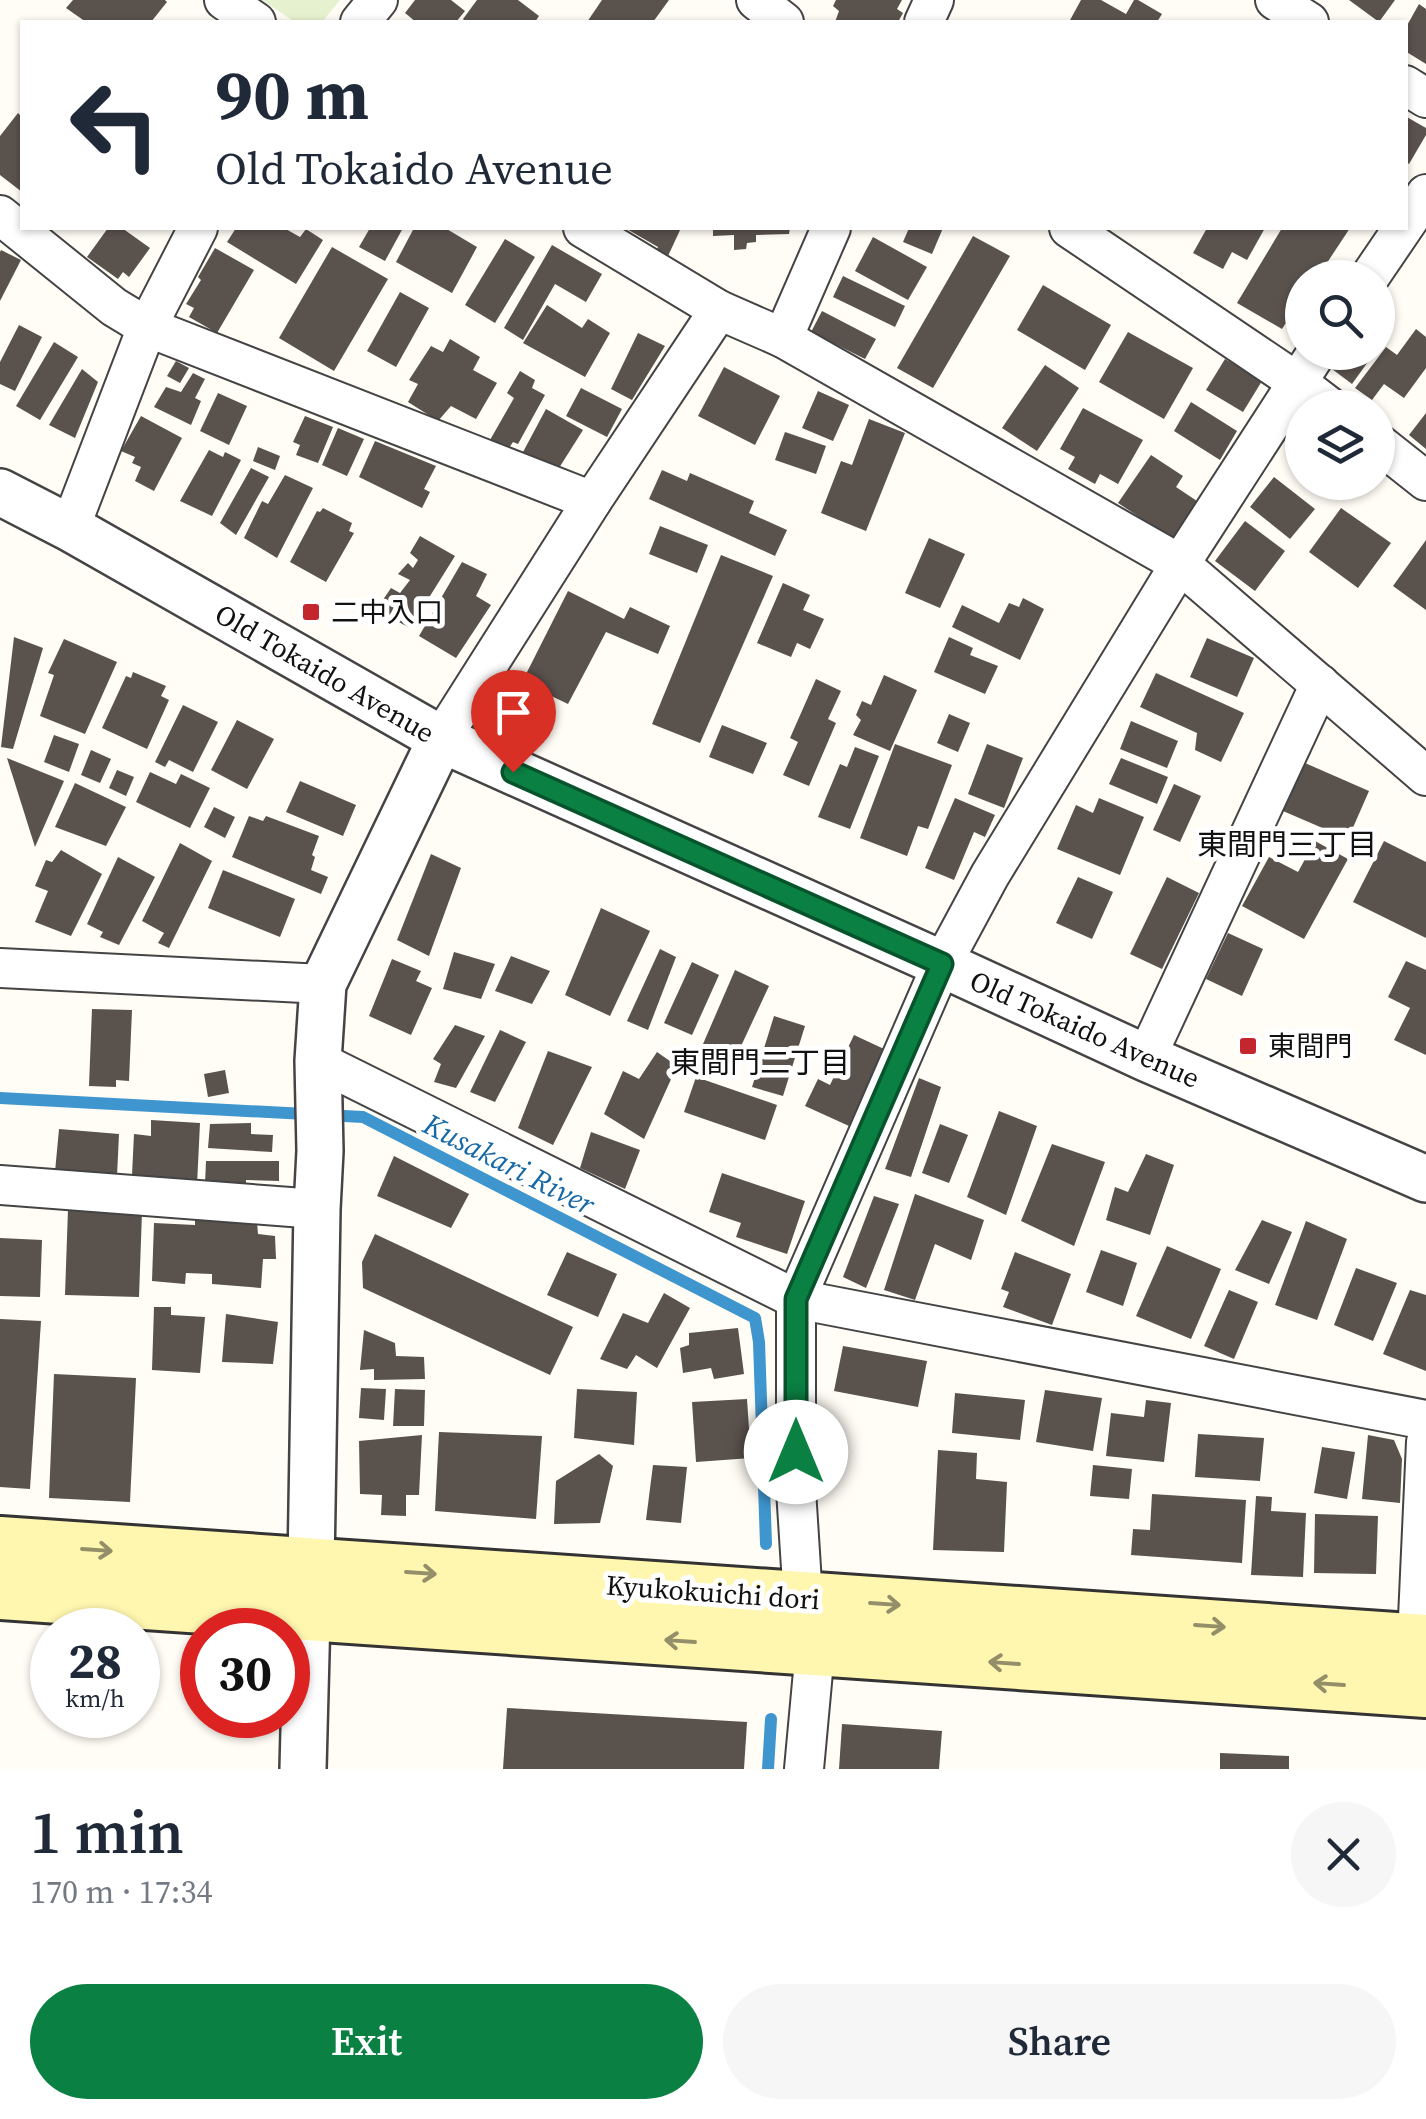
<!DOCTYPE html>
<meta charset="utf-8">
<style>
:root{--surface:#fff;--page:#f6f6f7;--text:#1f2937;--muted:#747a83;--accent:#0b8043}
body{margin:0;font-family:"Source Serif 4","Noto Sans JP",serif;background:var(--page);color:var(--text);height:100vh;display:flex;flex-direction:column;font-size:38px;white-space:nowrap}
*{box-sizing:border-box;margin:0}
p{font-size:32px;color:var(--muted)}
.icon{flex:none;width:55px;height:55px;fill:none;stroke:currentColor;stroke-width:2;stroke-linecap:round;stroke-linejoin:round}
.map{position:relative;height:1769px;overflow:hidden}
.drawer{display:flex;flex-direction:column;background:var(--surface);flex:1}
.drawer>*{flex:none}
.hud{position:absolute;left:20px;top:20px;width:1388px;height:210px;border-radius:0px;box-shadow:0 2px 8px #0004;background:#fff;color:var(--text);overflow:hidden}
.fabs{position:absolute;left:1285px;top:260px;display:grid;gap:20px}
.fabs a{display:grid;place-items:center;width:110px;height:110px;border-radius:50%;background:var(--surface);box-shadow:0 2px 8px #0004;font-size:50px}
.speed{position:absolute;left:30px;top:1608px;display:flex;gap:20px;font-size:50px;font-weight:700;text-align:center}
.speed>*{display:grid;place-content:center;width:130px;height:130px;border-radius:50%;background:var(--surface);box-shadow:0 2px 8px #0004;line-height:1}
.speed small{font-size:25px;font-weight:400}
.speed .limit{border:15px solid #d22;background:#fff;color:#111}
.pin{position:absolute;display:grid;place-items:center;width:85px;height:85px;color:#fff;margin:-102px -42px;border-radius:50% 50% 50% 0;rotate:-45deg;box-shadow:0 0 10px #0007}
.pin .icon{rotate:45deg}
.me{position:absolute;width:110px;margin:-55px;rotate:0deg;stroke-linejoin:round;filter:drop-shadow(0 0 8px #0008)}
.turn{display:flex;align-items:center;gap:35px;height:210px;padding:0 30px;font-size:45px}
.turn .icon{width:130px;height:130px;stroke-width:2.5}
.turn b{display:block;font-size:70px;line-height:85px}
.round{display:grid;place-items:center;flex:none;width:105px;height:105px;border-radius:52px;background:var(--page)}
.headline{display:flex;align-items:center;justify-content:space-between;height:170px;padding:0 30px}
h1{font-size:60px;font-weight:600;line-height:75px}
.cta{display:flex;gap:20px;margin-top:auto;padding:20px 30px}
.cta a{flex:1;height:115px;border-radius:60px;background:var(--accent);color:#fff;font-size:40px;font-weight:600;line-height:115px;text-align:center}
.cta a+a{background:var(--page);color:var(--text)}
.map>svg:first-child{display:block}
</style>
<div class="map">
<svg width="1426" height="1769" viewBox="0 0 1426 1769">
<rect width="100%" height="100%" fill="#fffdf5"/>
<path fill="#e6f2cf" d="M262,0h78l-18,22h-27z"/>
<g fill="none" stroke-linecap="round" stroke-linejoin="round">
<g stroke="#3f96cf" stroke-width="12">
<path d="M0,1098l363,19 392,201 4,24 7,202"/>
<path d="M768,1769l3,-50"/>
</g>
</g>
<g fill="#5a524d">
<path d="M73,0h92l2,2 -16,20h-65l-20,-14z"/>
<path d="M415,0h36l14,11 -9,11h-40l-11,-9z"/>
<path d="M477,0h41l21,16 -4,6h-69l-3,-3z"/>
<path d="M602,0h67l-16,22h-66z"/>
<path d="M836,0h66l-5,9 6,4 -5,9h-63l4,-11 -6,-5z"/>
<path d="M1081,0h20l25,14 8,-14h4l24,14 -5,8h-88z"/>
<path d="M1349,0h46l-16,22z"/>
<path d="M1419,4l7,5v55l-21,-13v-22z"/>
<path d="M18,113l4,4v75l-22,-17v-39z"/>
<path d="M1405,116l21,12v7l-17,29 -4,-2z"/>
<path d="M108,228h14l28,20 -21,29 -6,-5 -5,7 -31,-22z"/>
<path d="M236,228h8l5,2 2,-2h33l16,9 6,-8 17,11 -27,44 -69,-42z"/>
<path d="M370,228h33l-18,33 -26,-14z"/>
<path d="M414,228h31l32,19 -25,46 -56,-31z"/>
<path d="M625,228h56l-13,28 -12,-4 2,-5z"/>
<path d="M713,228h77l-1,6 -33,1v7l-9,1 -1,6 -12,1v-15l-21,1z"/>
<path d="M909,228h34l-11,26 -29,-12z"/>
<path d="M1207,228h58l-18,32 -15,-8 -9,17 -30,-16z"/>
<path d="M1282,228h68l-33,50h-15v20l-20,31 -45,-26z"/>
<path d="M973,236l37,20 -77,132 -36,-20z"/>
<path d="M873,237l54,30 -19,33 -53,-29z"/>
<path d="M505,239l30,18 -40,66 -30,-18z"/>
<path d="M552,245l50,29 -16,28 -31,-18 -32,56 -19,-12z"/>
<path d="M332,247l56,32 -54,92 -55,-33z"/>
<path d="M215,248l39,22 -37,63 -28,-16 5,-9 -8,-4 15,-24 -3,-3z"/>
<path d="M1,250l20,10 -21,41v-49z"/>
<path d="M843,276l62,30 -10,21 -62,-30z"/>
<path d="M1043,285l68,40 -26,45 -68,-40z"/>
<path d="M400,292l29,16 -33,59 -29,-16z"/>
<path d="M547,305l35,23 6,-9 22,14 -25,44 -62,-34z"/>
<path d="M822,311l54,28 -11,20 -54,-27z"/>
<path d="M19,325l23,12 -27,54 -15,-7v-22z"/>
<path d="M1416,329l10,8v31l-22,30 -20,-14 -12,16 -17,-12 31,-41 11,8z"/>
<path d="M1128,332l65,36 -29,51 -65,-37z"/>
<path d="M638,333l27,13 -33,54 -21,-11z"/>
<path d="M450,339l30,18 -7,13 24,13 -21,36 -25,-13 -13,15 -30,-19 10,-18 -9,-4 22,-34 12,6z"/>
<path d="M54,342l24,15 -38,63 -24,-14z"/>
<path d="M1344,352h31l-23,32 -20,-15z"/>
<path d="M1225,359l37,22 -19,31 -37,-22z"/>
<path d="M176,361l13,7 -9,15 -13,-7z"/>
<path d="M1045,365l34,23 -42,63 -35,-23z"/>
<path d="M724,367l56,29 -25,49 -57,-29z"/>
<path d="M82,369l16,13 -23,56 -26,-13z"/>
<path d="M520,371l15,9 -3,8 13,7 -27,49 -5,-2 -4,6 -19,-8 24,-42 -7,-5z"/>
<path d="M193,373l12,6 -10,19 6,3 -10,24 -37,-18 12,-20 15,5z"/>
<path d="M581,388l41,21 -15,28 -41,-21z"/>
<path d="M818,391l31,14 -16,36 -31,-13z"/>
<path d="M218,393l29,13 -18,39 -29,-14z"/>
<path d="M1191,402l46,29 -17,29 -46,-29z"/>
<path d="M1083,408l60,32 -25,44 -18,-10 -5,10 -27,-15 7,-12 -15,-8z"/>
<path d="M546,409l37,21 -24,38 -36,-16z"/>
<path d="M1426,413v36l-17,-14z"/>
<path d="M141,416l41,22 -28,53 -19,-10 6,-14 -9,-4 3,-6 -14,-6z"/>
<path d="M305,416l28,11 -15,36 -22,-8 4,-10 -7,-3z"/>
<path d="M869,419l36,14 -39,98 -45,-18 20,-52 11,4z"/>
<path d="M338,428l26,11 -17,37 -25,-11z"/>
<path d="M785,432l41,14 -10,28 -41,-14z"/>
<path d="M375,441l61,25 -12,23 6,3 -8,16 -63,-31z"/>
<path d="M258,447l22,9 -5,14 -22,-9z"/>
<path d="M209,450l14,7 2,-5 16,8 -29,56 -32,-15z"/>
<path d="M1151,455l32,21 -7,11 21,14 -25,38 -54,-36z"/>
<path d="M251,468l18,9 -33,58 -16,-12z"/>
<path d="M662,470l25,11 3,-8 64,28 -5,12 38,17 -12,26 -126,-57z"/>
<path d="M285,475l28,13 -36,70 -33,-20 18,-37 6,3z"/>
<path d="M1274,477l41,32 -25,30 -40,-32z"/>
<path d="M323,508l29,15 -3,8 5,2 -28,49 -36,-20 27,-51 3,1z"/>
<path d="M1341,508l50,35 -33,45 -49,-36z"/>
<path d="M1245,521l40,30 -30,40 -40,-30z"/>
<path d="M660,526l48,19 -11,28 -48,-19z"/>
<path d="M420,536l35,20 -45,72 -34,-18 15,-22 9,5 10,-13 -12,-6 10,-11 5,5 5,-8 -8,-7z"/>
<path d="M929,538l36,16 -25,54 -35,-15z"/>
<path d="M1426,540v70l-33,-24z"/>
<path d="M721,555l52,21 -73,167 -48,-19z"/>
<path d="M462,562l25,12 -11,22 15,9 -35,53 -37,-22z"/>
<path d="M783,583l27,12 -7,15 21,9 -14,30 -13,-6 -6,14 -34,-14z"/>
<path d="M568,591l56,28 6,-12 40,19 -12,28 -52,-22 -38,72 -46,-22z"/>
<path d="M1023,598l21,11 -24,51 -68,-33 10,-22 37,18 10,-20 10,4z"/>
<path d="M14,637l29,11 -30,101 -12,-2z"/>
<path d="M949,637l24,11 -3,7 28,11 -13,28 -51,-22z"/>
<path d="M1207,638l47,20 -17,39 -47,-20z"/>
<path d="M64,639l53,23 -32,72 -45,-18 14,-41 -6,-2z"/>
<path d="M133,672l33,14 -5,10 8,4 -22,49 -45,-21 24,-52 5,2z"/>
<path d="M1156,673l88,40 -23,49 -26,-12 2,-17 -57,-26z"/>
<path d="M884,675l33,15 -27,61 -37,-16 8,-15 -5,-5 6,-14 9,4z"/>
<path d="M816,679l25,12 -13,28 8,4 -27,63 -26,-11 15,-33 -8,-4z"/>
<path d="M183,705l35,17 -25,50 -24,-12 -4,7 -10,-5z"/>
<path d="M949,714l21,9 -12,29 -21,-9z"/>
<path d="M237,720l37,19 -27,50 -36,-19z"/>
<path d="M1131,721l47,20 -11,27 -47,-19z"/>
<path d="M722,725l45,18 -14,31 -44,-17z"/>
<path d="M54,735l25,9 -10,28 -25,-10z"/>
<path d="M895,744l57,21 -24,64 -10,-3 -11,30 -47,-18z"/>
<path d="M987,744l36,14 -19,50 -36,-14z"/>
<path d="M855,747l24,9 -29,73 -32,-12 22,-53 7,3z"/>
<path d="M91,750l20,9 -11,24 -19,-8z"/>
<path d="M7,758l57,23 -29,66z"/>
<path d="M1121,758l47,19 -11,27 -48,-20z"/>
<path d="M1305,763l64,28 -21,48 -65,-28z"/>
<path d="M117,770l17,7 -8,19 -17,-8z"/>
<path d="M150,772l26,12 5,-10 29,14 -20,40 -54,-26z"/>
<path d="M300,781l56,24 -13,31 -57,-24z"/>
<path d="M75,783l51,24 -20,39 -51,-19z"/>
<path d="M1174,784l27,12 -21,46 -27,-12z"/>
<path d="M955,798l40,17 -10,22 -11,-5 -20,48 -29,-12z"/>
<path d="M1099,798l45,19 -24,58 -63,-26 19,-44 17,8z"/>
<path d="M214,807l21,10 -10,21 -21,-11z"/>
<path d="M249,816l14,5 3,-5 53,20 -7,19 3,2 -4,13 17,7 -7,17 -89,-37z"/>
<path d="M1315,841l33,18 -44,80 -62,-33 27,-49 29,15z"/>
<path d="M1384,841l42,21v76l-73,-36z"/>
<path d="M180,843l32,18 -43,87 -11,-5 6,-10 -22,-12z"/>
<path d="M61,850l41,24 -31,62 -36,-14 13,-31 -13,-5 11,-26 6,2z"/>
<path d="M431,854l30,14 -32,88 -32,-16z"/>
<path d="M118,857l37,20 -36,68 -19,-8 3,-5 -16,-8z"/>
<path d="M223,870l72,29 -15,38 -72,-29z"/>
<path d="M1078,877l35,15 -21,47 -36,-16z"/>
<path d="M1167,877l32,16 -37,76 -32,-15z"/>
<path d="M601,908l49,23 -40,85 -45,-21z"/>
<path d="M1228,933l35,16 -21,47 -36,-17z"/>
<path d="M660,949l16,8 -28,73 -21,-9z"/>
<path d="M454,952l41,12 -14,35 -38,-10z"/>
<path d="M511,956l39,15 -18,33 -37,-13z"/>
<path d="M392,959l29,12 -5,10 16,7 -21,47 -42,-19z"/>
<path d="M1406,961l20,9v85l-32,-15 16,-32 -22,-11z"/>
<path d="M692,962l27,13 -27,60 -28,-12z"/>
<path d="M735,970l34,16 -34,73 -32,-15z"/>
<path d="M92,1009l40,1 -3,71 -13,-1v7l-27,-1z"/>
<path d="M774,1016l31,10 -22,70 -31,-9z"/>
<path d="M455,1025l30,11 -29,52 -22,-6 7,-18 -8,-5z"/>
<path d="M500,1030l26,12 -31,60 -25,-10z"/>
<path d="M854,1035l30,14 -35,77 -44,-20 13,-27 12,6z"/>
<path d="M548,1051l44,16 -39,78 -35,-17z"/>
<path d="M657,1052l20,14 -33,73 -40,-25 19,-43 16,8z"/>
<path d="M225,1070l4,23 -21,4 -4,-23z"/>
<path d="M696,1077l81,28 -12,35 -81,-28z"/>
<path d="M919,1078l22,9 -30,90 -26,-8z"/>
<path d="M999,1111l38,15 -31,89 -39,-18z"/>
<path d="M151,1120l49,3 -3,62 -50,-4v-5l-15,-1 2,-41 17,2z"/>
<path d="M251,1123v11l22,1 -1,17 -64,-4 2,-24z"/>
<path d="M940,1124l28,11 -19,48 -27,-10z"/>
<path d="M59,1129l60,5 -2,42 -62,-4z"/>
<path d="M591,1132l49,18 -15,39 -45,-21z"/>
<path d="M1052,1144l53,18 -31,84 -53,-25z"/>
<path d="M1146,1154l28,11 -24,70 -44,-15 9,-33 13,5z"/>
<path d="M394,1156l75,38 -18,34 -74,-32z"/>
<path d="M206,1161h73v20l-33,-1v8l-41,-4z"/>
<path d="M722,1173l83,28 -18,53 -51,-17 5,-14 -32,-11z"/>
<path d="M915,1194l69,26 -13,40 -36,-16 -20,56 -31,-10z"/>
<path d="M874,1196l25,8 -33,84 -23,-11z"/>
<path d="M68,1209l74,3 -3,85 -74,-2z"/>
<path d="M195,1219l62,3 1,12 17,2 1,23h-13l-2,29 -49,-4v-10l-26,-1 -1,11 -33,-3 2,-58 41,2z"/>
<path d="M1262,1220l30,12 -23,52 -34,-14z"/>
<path d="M1306,1221l41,18 -30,81 -42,-15z"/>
<path d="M375,1234l198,93 -23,48 -187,-87 -1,-26z"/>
<path d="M0,1238l42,2 -2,57 -40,-1z"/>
<path d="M1167,1246l54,23 -30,70 -55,-23z"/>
<path d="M1101,1250l36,13 -14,43 -37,-14z"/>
<path d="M567,1252l50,22 -19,43 -51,-22z"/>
<path d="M1015,1252l56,22 -19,51 -49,-18 6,-15 -8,-3z"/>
<path d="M1356,1268l41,15 -24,58 -39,-16z"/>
<path d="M1229,1290l29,12 -24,57 -30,-13z"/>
<path d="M1410,1290l16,5v76l-43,-17z"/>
<path d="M664,1293l26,15 -33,60 -21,-13 -9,14 -27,-10 23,-46 25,10z"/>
<path d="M154,1307h17v8l34,2 -5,56 -48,-3z"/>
<path d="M226,1314l52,8 -5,42 -51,-2z"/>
<path d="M0,1319l41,2 -11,168 -30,-2z"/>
<path d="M738,1328l6,46 -30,5 -3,-11 -28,5 -3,-25 9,-3v-12z"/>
<path d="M364,1330l31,13 1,13 28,1 1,22 -51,1v-11l-14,1z"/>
<path d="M843,1346l84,15 -9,46 -84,-16z"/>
<path d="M54,1374l82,4 -6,124 -81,-4z"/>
<path d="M361,1388l25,1 -2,31 -25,-2z"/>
<path d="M395,1389l30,1 -1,36h-31z"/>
<path d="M577,1389l60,3 -3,53 -60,-7z"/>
<path d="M1045,1390l57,8 -9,53 -57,-9z"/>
<path d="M955,1393l70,7 -5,40 -68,-7z"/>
<path d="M747,1399l4,59 -55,4 -4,-60z"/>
<path d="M1146,1400l25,3 -7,59 -58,-6 5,-43 33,4z"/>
<path d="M439,1432l103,4 -6,83 -101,-8z"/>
<path d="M1198,1434l66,4 -4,43 -65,-4z"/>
<path d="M422,1435l-3,60h-13v21l-25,-1 1,-20 -22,-1 -1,-53z"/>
<path d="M1368,1435l26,5 8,19 -2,44 -38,-4z"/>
<path d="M1322,1447l33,5 -8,47 -33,-6z"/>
<path d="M938,1450l39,3 -1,26 31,3 -3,70 -71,-2z"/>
<path d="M599,1454l14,12 -13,57 -46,1 2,-43z"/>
<path d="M653,1465l34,2 -6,56 -35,-3z"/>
<path d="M1093,1465l39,4 -3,30 -39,-3z"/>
<path d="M1152,1494l94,6 -4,63 -111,-8 2,-26 17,1z"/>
<path d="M1256,1496l16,1 -1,14 35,2 -3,64 -52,-2z"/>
<path d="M1315,1514l63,2 -2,58 -62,-1z"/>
<path d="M507,1708l240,14 -3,47h-241z"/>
<path d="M842,1724l100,7 -3,38h-100z"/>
<path d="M1220,1753l69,3v13h-69z"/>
</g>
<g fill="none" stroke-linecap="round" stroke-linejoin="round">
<defs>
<g id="minor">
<path d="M224,0l32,22"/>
<path d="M756,0l28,22"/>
<path d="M1275,0l34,22"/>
<path d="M360,22l18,-22"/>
<path d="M924,22l10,-22"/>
<path d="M1405,85l21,13"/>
<path d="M0,215l114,92 33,20 445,174"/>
<path d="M1405,225l21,-31"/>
<path d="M583,228l136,82 64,28 397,226 246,212"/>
<path d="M1069,228l228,154 34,26"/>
<path d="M1369,278l34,-50"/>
<path d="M783,338l48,-110"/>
<path d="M1378,443l48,38"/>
<path d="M70,528l77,-201 51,-99"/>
<path d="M441,739l151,-238 127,-191"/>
<path d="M0,968l323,16"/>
<path d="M1146,1058l174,-374"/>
<path d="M318,1061l478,238 630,121"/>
<path d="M0,1185l317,24"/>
<path d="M803,1599l-7,-109v-191l146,-335 48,-89 190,-311 137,-212"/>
<path d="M1417,1640l9,-198"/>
<path d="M804,1769l11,-119"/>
</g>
<g id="tertiary">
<path d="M0,492l70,36 371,211 501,225 204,94 280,121"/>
<path d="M303,1769l4,-154 4,-50 6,-356 3,-58 -2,-90 5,-77 118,-245"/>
</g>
<g id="secondary">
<path d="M0,1543l1426,98"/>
<path d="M0,1593l1426,98"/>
</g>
</defs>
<use href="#minor" stroke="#444" stroke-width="42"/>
<use href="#tertiary" stroke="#444" stroke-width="50"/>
<use href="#secondary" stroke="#333" stroke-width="58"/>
<use href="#minor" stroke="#fff" stroke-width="38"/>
<use href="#tertiary" stroke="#fff" stroke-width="45"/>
<use href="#secondary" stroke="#fff6b0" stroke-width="52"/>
</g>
<defs><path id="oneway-shaft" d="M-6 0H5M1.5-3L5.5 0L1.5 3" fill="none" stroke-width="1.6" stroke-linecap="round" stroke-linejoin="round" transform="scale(2.5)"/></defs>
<g stroke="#948f68">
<use href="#oneway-shaft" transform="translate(97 1550) rotate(4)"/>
<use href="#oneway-shaft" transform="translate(421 1573) rotate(4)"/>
<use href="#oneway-shaft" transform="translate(885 1604) rotate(4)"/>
<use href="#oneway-shaft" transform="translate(1210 1626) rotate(4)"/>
<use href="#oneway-shaft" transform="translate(680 1641) rotate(-176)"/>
<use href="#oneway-shaft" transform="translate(1004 1663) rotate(-176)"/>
<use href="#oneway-shaft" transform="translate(1329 1684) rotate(-176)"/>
</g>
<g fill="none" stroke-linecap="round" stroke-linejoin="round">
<defs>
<path id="route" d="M513,772l429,192 -146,335v153"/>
</defs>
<use href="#route" stroke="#07532c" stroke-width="25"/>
<use href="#route" stroke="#0b8043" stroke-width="18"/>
</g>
<g fill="#c4262e" stroke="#fff" stroke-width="4">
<rect x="301" y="602" width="20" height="20" rx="5"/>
<rect x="1238" y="1036" width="20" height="20" rx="5"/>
</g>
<g text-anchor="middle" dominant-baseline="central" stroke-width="10" stroke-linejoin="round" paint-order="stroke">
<g font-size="28" fill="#111" stroke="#fff" text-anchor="start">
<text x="331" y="612">二中入口</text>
<text x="1268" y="1046">東間門</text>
</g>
<g font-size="28" fill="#111" stroke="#fff">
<text transform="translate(325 673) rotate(30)">Old Tokaido Avenue</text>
<text transform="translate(1085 1029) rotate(24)">Old Tokaido Avenue</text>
<text transform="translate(713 1592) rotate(4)">Kyukokuichi dori</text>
</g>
<g font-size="30" fill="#111" stroke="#fff">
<text x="1287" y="844">東間門三丁目</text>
<text x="760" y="1062">東間門二丁目</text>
</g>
<g font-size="30" font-style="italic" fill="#1768a6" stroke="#fff">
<text transform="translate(509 1164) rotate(27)">Kusakari River</text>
</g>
</g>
</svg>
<div class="fabs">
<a><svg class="icon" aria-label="search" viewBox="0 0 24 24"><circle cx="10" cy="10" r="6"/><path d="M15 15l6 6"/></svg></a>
<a><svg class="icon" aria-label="layers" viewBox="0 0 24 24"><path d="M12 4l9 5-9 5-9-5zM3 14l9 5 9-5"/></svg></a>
</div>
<div class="speed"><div>28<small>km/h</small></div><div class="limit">30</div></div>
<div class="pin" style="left:513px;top:772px;background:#d93025"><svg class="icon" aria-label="arrive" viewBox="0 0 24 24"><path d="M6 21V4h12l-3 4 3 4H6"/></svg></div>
<svg class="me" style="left:796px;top:1452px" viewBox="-20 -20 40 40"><circle r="19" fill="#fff"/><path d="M0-13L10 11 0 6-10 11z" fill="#0b8043"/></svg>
<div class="hud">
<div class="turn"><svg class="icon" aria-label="left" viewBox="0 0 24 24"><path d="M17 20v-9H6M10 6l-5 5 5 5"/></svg><div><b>90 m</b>Old Tokaido Avenue</div></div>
</div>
</div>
<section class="drawer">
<div class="headline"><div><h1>1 min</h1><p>170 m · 17:34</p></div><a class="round"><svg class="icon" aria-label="close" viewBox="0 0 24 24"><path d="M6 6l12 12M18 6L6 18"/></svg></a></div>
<div class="cta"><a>Exit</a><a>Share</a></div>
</section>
